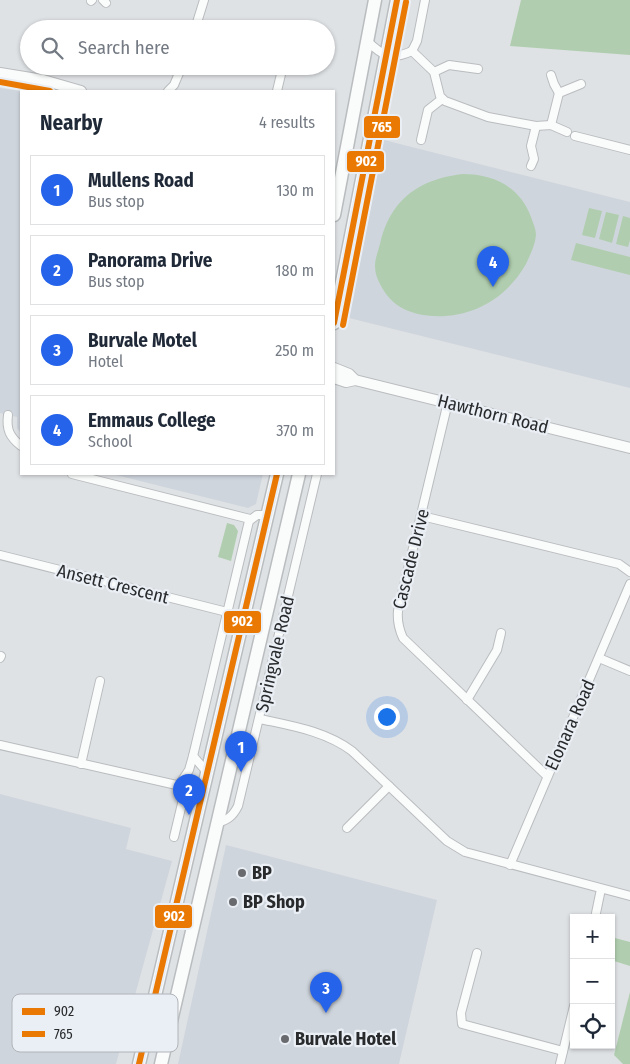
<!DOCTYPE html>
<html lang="en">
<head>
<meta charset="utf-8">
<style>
	body { margin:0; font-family:"Fira Sans Condensed",sans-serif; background:#f2f2f3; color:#1f2937 }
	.controls { position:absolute; right:15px; bottom:15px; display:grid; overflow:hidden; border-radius:0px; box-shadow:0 1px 4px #0004 }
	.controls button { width:45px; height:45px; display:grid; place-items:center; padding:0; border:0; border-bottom:1px solid #e0e1e3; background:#fff; color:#1f2937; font:25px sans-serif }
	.you { position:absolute; left:386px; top:716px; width:18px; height:18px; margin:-12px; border:4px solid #fff; border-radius:50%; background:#1a73e8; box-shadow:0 0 0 8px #1a73e833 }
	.badge { display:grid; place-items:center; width:32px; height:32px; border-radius:50%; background:#2563eb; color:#fff; font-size:16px; font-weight:700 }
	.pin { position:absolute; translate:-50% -41px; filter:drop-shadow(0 1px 2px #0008) }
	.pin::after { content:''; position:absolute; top:26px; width:18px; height:15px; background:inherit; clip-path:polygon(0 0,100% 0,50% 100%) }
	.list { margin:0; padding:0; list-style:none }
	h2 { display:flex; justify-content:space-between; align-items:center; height:65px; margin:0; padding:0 20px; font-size:21px }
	h2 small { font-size:16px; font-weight:400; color:#747a83 }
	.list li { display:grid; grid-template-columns:32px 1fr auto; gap:15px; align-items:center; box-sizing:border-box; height:70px; margin:0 10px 10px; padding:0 10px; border:1px solid #e0e1e3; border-radius:0px }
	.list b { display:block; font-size:19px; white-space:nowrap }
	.list p { margin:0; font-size:16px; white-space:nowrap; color:#747a83 }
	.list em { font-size:16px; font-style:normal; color:#747a83 }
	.icon { flex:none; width:28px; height:28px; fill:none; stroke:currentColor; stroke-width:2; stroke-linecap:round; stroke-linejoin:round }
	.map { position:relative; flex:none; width:630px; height:1064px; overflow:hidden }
	.search { position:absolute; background:#fff; box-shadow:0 1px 4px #0004; left:20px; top:20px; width:315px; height:55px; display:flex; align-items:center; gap:12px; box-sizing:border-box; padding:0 18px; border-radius:28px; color:#747a83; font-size:19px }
	.panel { position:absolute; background:#fff; box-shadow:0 1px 4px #0004; left:20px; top:90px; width:315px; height:385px; border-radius:0px }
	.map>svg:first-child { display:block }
	.built { fill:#cfd5dd }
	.green { fill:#b0ceaf }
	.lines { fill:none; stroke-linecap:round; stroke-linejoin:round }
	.minor-casing { stroke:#babdbf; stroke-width:10 }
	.major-casing { stroke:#babdbf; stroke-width:12 }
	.highway-casing { stroke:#babdbf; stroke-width:15 }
	.minor { stroke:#fafbfb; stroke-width:8 }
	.major { stroke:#fafbfb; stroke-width:10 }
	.highway { stroke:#fafbfb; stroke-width:12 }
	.bus-1-casing { stroke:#eaeff5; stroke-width:10 }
	.bus-2-casing { stroke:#eaeff5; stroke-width:10 }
	.bus-1 { stroke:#ea7904; stroke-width:6 }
	.bus-2 { stroke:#ea7904; stroke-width:6 }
	.poi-dot { fill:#686a6d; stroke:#eaeff5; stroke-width:2 }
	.labels { text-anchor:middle; stroke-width:4.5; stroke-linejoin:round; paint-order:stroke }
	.street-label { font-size:18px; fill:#282a2c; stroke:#eaeff5 }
	.poi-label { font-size:18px; font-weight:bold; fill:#282a2c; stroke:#eaeff5; text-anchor:start }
	.key { fill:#eaeff5; stroke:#b0b4b9; stroke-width:1 }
	.key-label { font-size:14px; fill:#282a2c }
	.line-badge { stroke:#eaeff5; stroke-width:2 }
	.badge-label { font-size:14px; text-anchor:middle; font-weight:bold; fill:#fff }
</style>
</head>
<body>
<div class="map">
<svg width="630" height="1064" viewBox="0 0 630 1064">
	<rect width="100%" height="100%" fill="#dfe2e5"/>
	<g class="built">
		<polygon points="0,88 21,91 21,433 17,428 17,417 0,413"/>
		<polygon points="384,140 630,202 630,388 349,318"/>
		<polygon points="112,474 263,474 256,504 248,508"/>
		<polygon points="0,794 131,828 126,849 172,861 116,1064 0,1064"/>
		<polygon points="226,845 437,900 399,1064 178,1064"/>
	</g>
	<g class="green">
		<polygon points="521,0 630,0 630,55 510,46"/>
		<path d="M463,174C494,174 520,187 531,217C533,223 536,229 536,235C535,246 530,255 526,264C506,299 472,318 432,316C408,314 391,306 380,284C377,278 375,273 375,266C375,259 378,251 380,244C383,230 388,218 397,206C414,185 437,177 463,174Z"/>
		<polygon points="589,208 602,211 595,238 582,235"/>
		<polygon points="606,212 619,215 612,243 599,239"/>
		<polygon points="623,216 630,218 630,240 628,247 616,244"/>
		<polygon points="576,243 630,257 630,275 571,260"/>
		<polygon points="227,523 234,525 238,531 231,561 218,557"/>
		<polygon points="611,937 630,942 630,966 611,960"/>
		<polygon points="630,992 630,1064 623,1064 614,1055"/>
	</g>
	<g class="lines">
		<defs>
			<g id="minor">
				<polyline points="103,0 106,3"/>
				<polyline points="91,1 92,0"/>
				<polyline points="195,29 204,0"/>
				<path d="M367,41C383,56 390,61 412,51"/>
				<polyline points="412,51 434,72 440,96 445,101 488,117 536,126 551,125 567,132"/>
				<polyline points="412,51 417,41 425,0"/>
				<polyline points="434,72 449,65 478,69"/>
				<polyline points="551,75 554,84 559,93"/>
				<polyline points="168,91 174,85 182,66"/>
				<polyline points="277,91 282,70"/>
				<polyline points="551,125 559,93 581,84"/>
				<polyline points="575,136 630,150"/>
				<polyline points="421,140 428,110 442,99"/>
				<polyline points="531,166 534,159 531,146 536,126"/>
				<path d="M448,402L398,611C397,621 399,629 403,638L547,776"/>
				<path d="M8,415C6,430 10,437 21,446"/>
				<polyline points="72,474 250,519"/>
				<polyline points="422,516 619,564 630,572"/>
				<polyline points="0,555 227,612"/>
				<polyline points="0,658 1,656"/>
				<polyline points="599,658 630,671"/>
				<polyline points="467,700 497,650 501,633"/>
				<path d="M260,719C292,726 325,731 352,751L447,841L465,852L630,896"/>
				<polyline points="0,745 203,791"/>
				<polyline points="193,756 207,772"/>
				<polyline points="81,764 100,681"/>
				<polyline points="179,785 189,770 193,756 249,521 257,515 267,515"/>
				<path d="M217,823C228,820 233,816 238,806L317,474"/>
				<polyline points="347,828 389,786"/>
				<polyline points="174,837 186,787"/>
				<polyline points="510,865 630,584"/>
				<polyline points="595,918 601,889"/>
				<polyline points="477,953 461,1013 462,1024 563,1051"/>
				<polyline points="560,1064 574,1006"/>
			</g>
			<g id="major">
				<polyline points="0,73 43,80 81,91"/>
				<polyline points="334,368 349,374 355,380"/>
				<polyline points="334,378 346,382 355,380 630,448"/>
			</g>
			<g id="highway">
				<polyline points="334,215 375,0"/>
				<polyline points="334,323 397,0"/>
				<polyline points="139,1064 277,474"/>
				<polyline points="161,1064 299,474"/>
			</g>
		</defs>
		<use href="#minor" class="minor-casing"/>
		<use href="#major" class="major-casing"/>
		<use href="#highway" class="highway-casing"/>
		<use href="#minor" class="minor"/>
		<use href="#major" class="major"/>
		<use href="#highway" class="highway"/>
		<defs>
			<g id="bus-1">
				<polyline points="334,323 397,0"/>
				<polyline points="139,1064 277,474"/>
			</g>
			<g id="bus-2">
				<polyline points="0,82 50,91"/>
				<polyline points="343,325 406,2"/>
			</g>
		</defs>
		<use href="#bus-1" class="bus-1-casing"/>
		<use href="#bus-2" class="bus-2-casing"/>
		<use href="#bus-1" class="bus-1"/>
		<use href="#bus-2" class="bus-2"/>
	</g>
	<g class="poi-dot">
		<circle cx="242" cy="873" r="5"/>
		<circle cx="233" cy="902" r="5"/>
		<circle cx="285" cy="1039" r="5"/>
	</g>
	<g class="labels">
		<g class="street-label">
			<text transform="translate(493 414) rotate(14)" y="6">Hawthorn Road</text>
			<text transform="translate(411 559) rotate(-76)" y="6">Cascade Drive</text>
			<text transform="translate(113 584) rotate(14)" y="6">Ansett Crescent</text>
			<text transform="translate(275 654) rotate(-77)" y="6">Springvale Road</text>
			<text transform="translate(570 725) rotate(-66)" y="6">Elonara Road</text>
		</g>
		<g class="poi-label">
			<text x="252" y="879">BP</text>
			<text x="243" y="908">BP Shop</text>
			<text x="295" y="1045">Burvale Hotel</text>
		</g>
	</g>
	<rect x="12" y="994" width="166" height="58" rx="8" class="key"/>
	<rect x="22" y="1008" width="23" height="7" fill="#ea7904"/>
	<rect x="22" y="1031" width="23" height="6" fill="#ea7904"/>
	<g class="key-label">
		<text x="54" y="1016">902</text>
		<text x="54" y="1039">765</text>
	</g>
	<g class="line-badge">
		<rect x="363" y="115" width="38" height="24" rx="5" fill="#ea7904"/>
		<rect x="346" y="150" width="39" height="23" rx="5" fill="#ea7904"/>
		<rect x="223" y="610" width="39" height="24" rx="5" fill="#ea7904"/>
		<rect x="154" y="904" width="39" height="25" rx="5" fill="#ea7904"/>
	</g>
	<g class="badge-label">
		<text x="382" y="132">765</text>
		<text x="366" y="166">902</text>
		<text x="242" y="626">902</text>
		<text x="174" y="921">902</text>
	</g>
</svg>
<div class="controls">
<button>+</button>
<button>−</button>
<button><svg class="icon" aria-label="locate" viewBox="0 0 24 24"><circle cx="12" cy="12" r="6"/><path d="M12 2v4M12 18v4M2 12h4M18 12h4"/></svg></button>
</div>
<div class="you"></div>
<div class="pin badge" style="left:241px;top:772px">1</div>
<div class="pin badge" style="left:189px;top:815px">2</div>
<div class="pin badge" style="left:326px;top:1013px">3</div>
<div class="pin badge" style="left:493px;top:287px">4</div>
<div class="search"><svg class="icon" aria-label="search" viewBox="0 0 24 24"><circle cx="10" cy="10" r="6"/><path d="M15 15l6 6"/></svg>Search here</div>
<section class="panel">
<h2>Nearby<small>4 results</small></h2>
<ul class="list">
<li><span class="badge">1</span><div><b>Mullens Road</b><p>Bus stop</p></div><em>130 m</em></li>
<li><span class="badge">2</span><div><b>Panorama Drive</b><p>Bus stop</p></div><em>180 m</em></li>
<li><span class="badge">3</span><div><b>Burvale Motel</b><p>Hotel</p></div><em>250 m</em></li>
<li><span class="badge">4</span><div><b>Emmaus College</b><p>School</p></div><em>370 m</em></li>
</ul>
</section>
</div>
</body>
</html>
